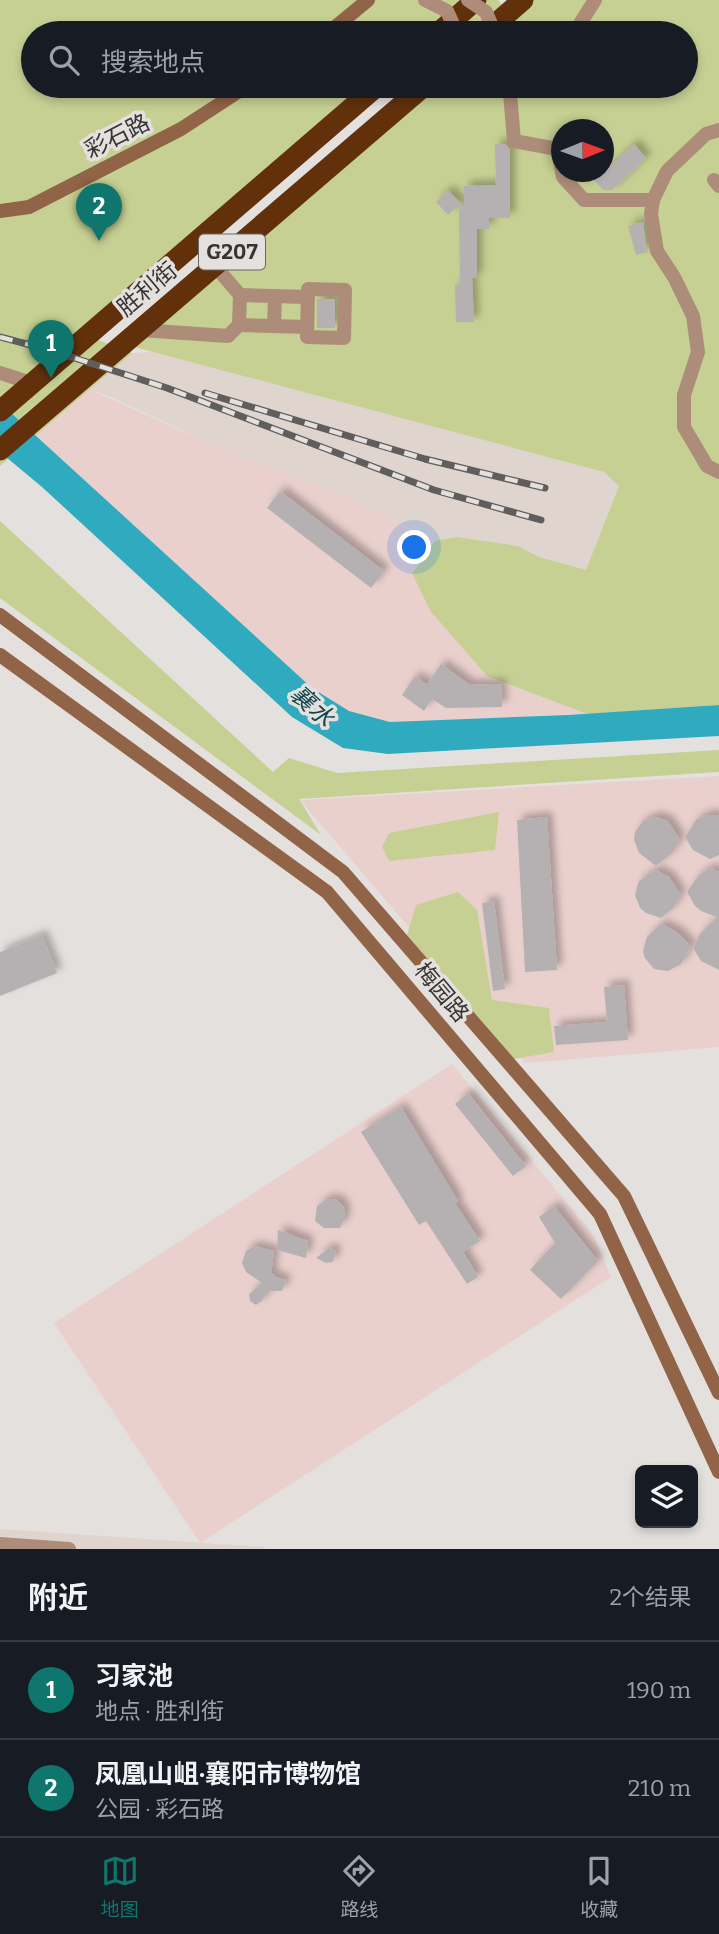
<!DOCTYPE html>
<html lang="zh">
<head>
<meta charset="utf-8">
<style>
	body { margin:0; font-family:Bitter,"Noto Sans SC",serif; background:#20242c; color:#f1f3f6 }
	.controls { position:absolute; right:21px; bottom:21px; display:grid; overflow:hidden; border-radius:10px; box-shadow:0 4px 10px #0003 }
	.controls button { width:63px; height:63px; display:grid; place-items:center; padding:0; border:0; border-bottom:2px solid #363941; background:#171b24; color:#f1f3f6; font:35px sans-serif }
	.compass { position:absolute; left:551px; top:119px; width:63px; height:63px; border-radius:50%; background:#171b24; box-shadow:0 4px 10px #0003; rotate:89deg }
	.you { position:absolute; left:415px; top:548px; width:24px; height:24px; margin:-18px; border:5px solid #fff; border-radius:50%; background:#1a73e8; box-shadow:0 0 0 10px #1a73e833 }
	.badge { display:grid; place-items:center; width:46px; height:46px; border-radius:50%; background:#0f766e; color:#fff; font-size:23px; font-weight:700 }
	.pin { position:absolute; translate:-50% -58px; filter:drop-shadow(0 2px 4px #0008) }
	.pin::after { content:''; position:absolute; top:37px; width:24px; height:21px; background:inherit; clip-path:polygon(0 0,100% 0,50% 100%) }
	.list { margin:0; padding:0; list-style:none }
	h2 { display:flex; justify-content:space-between; align-items:center; height:91px; margin:0; padding:0 28px; font-size:30px }
	h2 small { font-size:23px; font-weight:400; color:#9ea1a6 }
	.list li { display:grid; grid-template-columns:46px 1fr auto; gap:21px; align-items:center; box-sizing:border-box; height:98px; padding:0 28px; border-top:2px solid #363941 }
	.list b { display:block; font-size:26px; white-space:nowrap }
	.list p { margin:0; font-size:23px; white-space:nowrap; color:#9ea1a6 }
	.list em { font-size:23px; font-style:normal; color:#9ea1a6 }
	.icon { flex:none; width:38px; height:38px; fill:none; stroke:currentColor; stroke-width:2; stroke-linecap:round; stroke-linejoin:round }
	.map { position:relative; flex:none; width:719px; height:1549px; overflow:hidden }
	.search { position:absolute; background:#171b24; box-shadow:0 4px 10px #0003; left:21px; right:21px; top:21px; height:77px; display:flex; align-items:center; gap:18px; box-sizing:border-box; padding:0 24px; border-radius:38px; color:#9ea1a6; font-size:26px }
	.sheet { height:287px; background:#171b24 }
	nav { display:flex; justify-content:space-around; align-items:center; box-sizing:border-box; height:98px; border-top:2px solid #363941; background:#171b24; font-size:19px; color:#9ea1a6 }
	nav a { display:grid; justify-items:center; gap:4px }
	nav .on { color:#0f766e }
	.map>svg:first-child { display:block }
	.built { fill:#e0d4ce }
	.industrial { fill:#ead0cd }
	.green { fill:#c6d093; fill-rule:evenodd }
	.water { fill:#30aabe }
	.building { fill:#b5b0b2; filter:url(#shadow) }
	.lines { fill:none; stroke-linecap:round; stroke-linejoin:round }
	.street { stroke:#ad8d79; stroke-width:14 }
	.secondary { stroke:#916347; stroke-width:14 }
	.highway { stroke:#62310c; stroke-width:21 }
	.rail-casing { stroke:#605e5c; stroke-width:7 }
	.rail { stroke:#e4e0de; stroke-width:4.5; stroke-dasharray:13; stroke-linecap:butt }
	.street-bridge { stroke:#ad8d79; stroke-width:14 }
	.labels { text-anchor:middle; stroke-width:7; stroke-linejoin:round; paint-order:stroke }
	.shield { fill:#e4e0de; stroke:#6b6867; stroke-width:2 }
	.shield-label { font-size:21px; font-weight:bold; fill:#373534 }
	.street-label { font-size:23px; fill:#373534; stroke:#e4e0de }
	.water-label { font-size:24px; font-style:italic; fill:#11454d; stroke:#e4e0de }
</style>
</head>
<body>
<div class="map">
<svg width="719" height="1549" viewBox="0 0 719 1549">
	<defs>
		<filter id="shadow"><feDropShadow dx="5.5" dy="-5.5" stdDeviation="3.5" flood-color="#0004"/></filter>
	</defs>
	<rect width="100%" height="100%" fill="#e4e0de"/>
	<g class="built">
		<polygon points="0,303 132,353 153,352 604,472 619,486 586,571 539,557 518,546 457,537 435,541 340,494 222,449 111,397 0,356"/>
		<polygon points="0,1529 264,1547 265,1549 0,1549"/>
	</g>
	<g class="industrial">
		<polygon points="89,389 222,449 340,494 435,541 412,575 431,612 487,676 587,714 390,722 349,711 312,688 35,435"/>
		<polygon points="719,776 719,1047 525,1063 300,800"/>
		<polygon points="452,1064 594,1236 611,1277 200,1543 54,1323"/>
	</g>
	<g class="green">
		<path d="M0,0H498L508,12L523,0H719V705L587,714L487,676L431,612L412,574L435,541L457,537L518,546L539,557L586,570L619,486L604,472L123,344L424,86H686V33H33V86H377L95,330L75,331L132,353L0,466ZM562,130H604V172H562Z"/>
		<polygon points="0,521 273,772 289,758 337,773 719,750 719,772 299,799 321,835 0,598"/>
		<polygon points="499,812 495,850 389,861 382,847 389,833"/>
		<polygon points="458,892 477,910 492,1000 549,1008 554,1052 514,1059 407,935 416,905"/>
	</g>
	<polygon class="water" points="0,403 312,688 349,711 390,722 568,715 719,705 719,736 388,754 343,748 292,717 42,487 0,452"/>
	<g class="building">
		<polygon points="495,144 505,144 510,149 510,218 489,218 489,229 477,229 477,278 472,278 474,322 456,322 455,285 460,285 459,205 448,215 436,202 448,190 464,207 464,186 496,185"/>
		<polygon points="634,144 646,158 612,190 603,190 586,172 604,172"/>
		<polygon points="643,222 647,252 636,255 628,226"/>
		<rect x="317" y="299" width="18" height="29"/>
		<polygon points="280,491 384,571 371,588 267,508"/>
		<polygon points="441,664 470,685 501,684 502,707 446,708 432,699 424,711 402,695 415,676 427,685"/>
		<polygon points="709,815 719,816 719,855 710,859 693,850 685,837 697,819"/>
		<polygon points="547,817 557,970 525,972 517,820"/>
		<polygon points="656,817 668,821 680,840 672,853 656,866 639,853 634,840 635,832 643,821"/>
		<polygon points="711,868 719,872 719,970 701,961 693,948 700,934 717,917 701,911 695,906 687,892 699,875"/>
		<polygon points="656,870 669,877 681,895 673,908 661,918 646,913 640,908 635,895 639,881"/>
		<polygon points="494,901 505,989 493,991 482,903"/>
		<polygon points="661,924 677,932 691,946 681,964 668,971 654,969 645,958 643,951 647,937"/>
		<polygon points="42,935 57,973 0,996 0,952"/>
		<polygon points="624,985 628,1040 556,1045 554,1026 607,1022 604,987"/>
		<polygon points="468,1093 526,1166 513,1176 455,1104"/>
		<polygon points="401,1107 458,1201 455,1203 480,1241 463,1252 478,1277 467,1284 426,1221 419,1225 361,1132"/>
		<polygon points="327,1199 337,1200 344,1207 345,1218 340,1228 324,1228 315,1221 317,1206"/>
		<polygon points="554,1206 598,1261 561,1299 530,1270 555,1243 539,1217"/>
		<polygon points="278,1230 308,1241 306,1258 277,1250"/>
		<polygon points="254,1246 274,1251 271,1275 275,1274 273,1276 286,1280 282,1291 267,1291 262,1301 256,1305 250,1301 249,1294 262,1283 246,1272 242,1263 246,1251"/>
		<polygon points="329,1248 336,1251 333,1262 326,1263 316,1258"/>
	</g>
	<g class="lines">
		<g class="street">
			<polyline points="574,33 595,0"/>
			<polyline points="510,93 514,141 557,149 562,171"/>
			<polyline points="719,130 706,134 667,171 653,200 651,214 657,251 674,277 693,316 698,352 684,395 684,427 707,466 719,472"/>
			<polyline points="562,172 563,177 584,200 653,200"/>
			<polyline points="714,180 719,186"/>
			<polygon points="308,289 345,290 344,338 307,337"/>
			<polyline points="240,295 307,297"/>
			<polyline points="239,325 307,327"/>
			<polyline points="274,326 275,296"/>
			<polyline points="140,330 228,336 239,325 240,295 215,266"/>
			<polyline points="0,373 34,384"/>
			<polyline points="0,1544 69,1549"/>
		</g>
		<g class="secondary">
			<polyline points="328,33 368,0"/>
			<polyline points="0,211 29,207 181,129 247,86"/>
			<polyline points="0,615 343,872 624,1196 719,1393"/>
			<polyline points="0,655 327,892 600,1214 719,1472"/>
		</g>
		<g class="highway">
			<polyline points="438,33 476,0"/>
			<polyline points="485,33 523,0"/>
			<polyline points="0,411 377,86"/>
			<polyline points="0,450 424,86"/>
		</g>
		<defs>
			<g id="rail">
				<polyline points="0,337 53,351 167,388 434,490 541,520"/>
				<polyline points="205,393 425,459 545,488"/>
			</g>
		</defs>
		<use href="#rail" class="rail-casing"/>
		<use href="#rail" class="rail"/>
		<g class="street-bridge">
			<polyline points="425,0 447,11 457,33"/>
			<polyline points="468,0 486,12 493,29 499,33"/>
		</g>
	</g>
	<g class="labels">
		<rect class="shield" x="199" y="234.5" width="66" height="35" rx="5"/>
		<g class="shield-label">
			<text x="232" y="259">G207</text>
		</g>
		<g class="street-label">
			<text transform="translate(117 136) rotate(-27)" y="8">彩石路</text>
			<text transform="translate(147 289) rotate(-40)" y="8">胜利街</text>
			<text transform="translate(442 992) rotate(50)" y="8">梅园路</text>
		</g>
		<g class="water-label">
			<text transform="translate(312 706) rotate(42)" y="8">襄水</text>
		</g>
	</g>
</svg>
<div class="controls">
<button><svg class="icon" aria-label="layers" viewBox="0 0 24 24"><path d="M12 4l9 5-9 5-9-5zM3 14l9 5 9-5"/></svg></button>
</div>
<svg class="compass" viewBox="-18 -18 36 36"><path d="M0-13l5 13h-10z" fill="#e53935"/><path d="M0 13l5-13h-10z" fill="#9ea1a6"/></svg>
<div class="you"></div>
<div class="pin badge" style="left:51px;top:378px">1</div>
<div class="pin badge" style="left:99px;top:241px">2</div>
<div class="search"><svg class="icon" aria-label="search" viewBox="0 0 24 24"><circle cx="10" cy="10" r="6"/><path d="M15 15l6 6"/></svg>搜索地点</div>
</div>
<section class="sheet">
<h2>附近<small>2个结果</small></h2>
<ul class="list">
<li><span class="badge">1</span><div><b>习家池</b><p>地点 · 胜利街</p></div><em>190 m</em></li>
<li><span class="badge">2</span><div><b>凤凰山岨·襄阳市博物馆</b><p>公园 · 彩石路</p></div><em>210 m</em></li>
</ul>
</section>
<nav>
<a class="on"><svg class="icon" aria-label="map" viewBox="0 0 24 24"><path d="M3 6l6-2 6 2 6-2v14l-6 2-6-2-6 2zM9 4v14M15 6v14"/></svg>地图</a>
<a><svg class="icon" aria-label="directions" viewBox="0 0 24 24"><path d="M12 3l9 9-9 9-9-9zM9 14v-3h6M13 9l2 2-2 2"/></svg>路线</a>
<a><svg class="icon" aria-label="saved" viewBox="0 0 24 24"><path d="M7 4h10v16l-5-4-5 4z"/></svg>收藏</a>
</nav>
</body>
</html>
